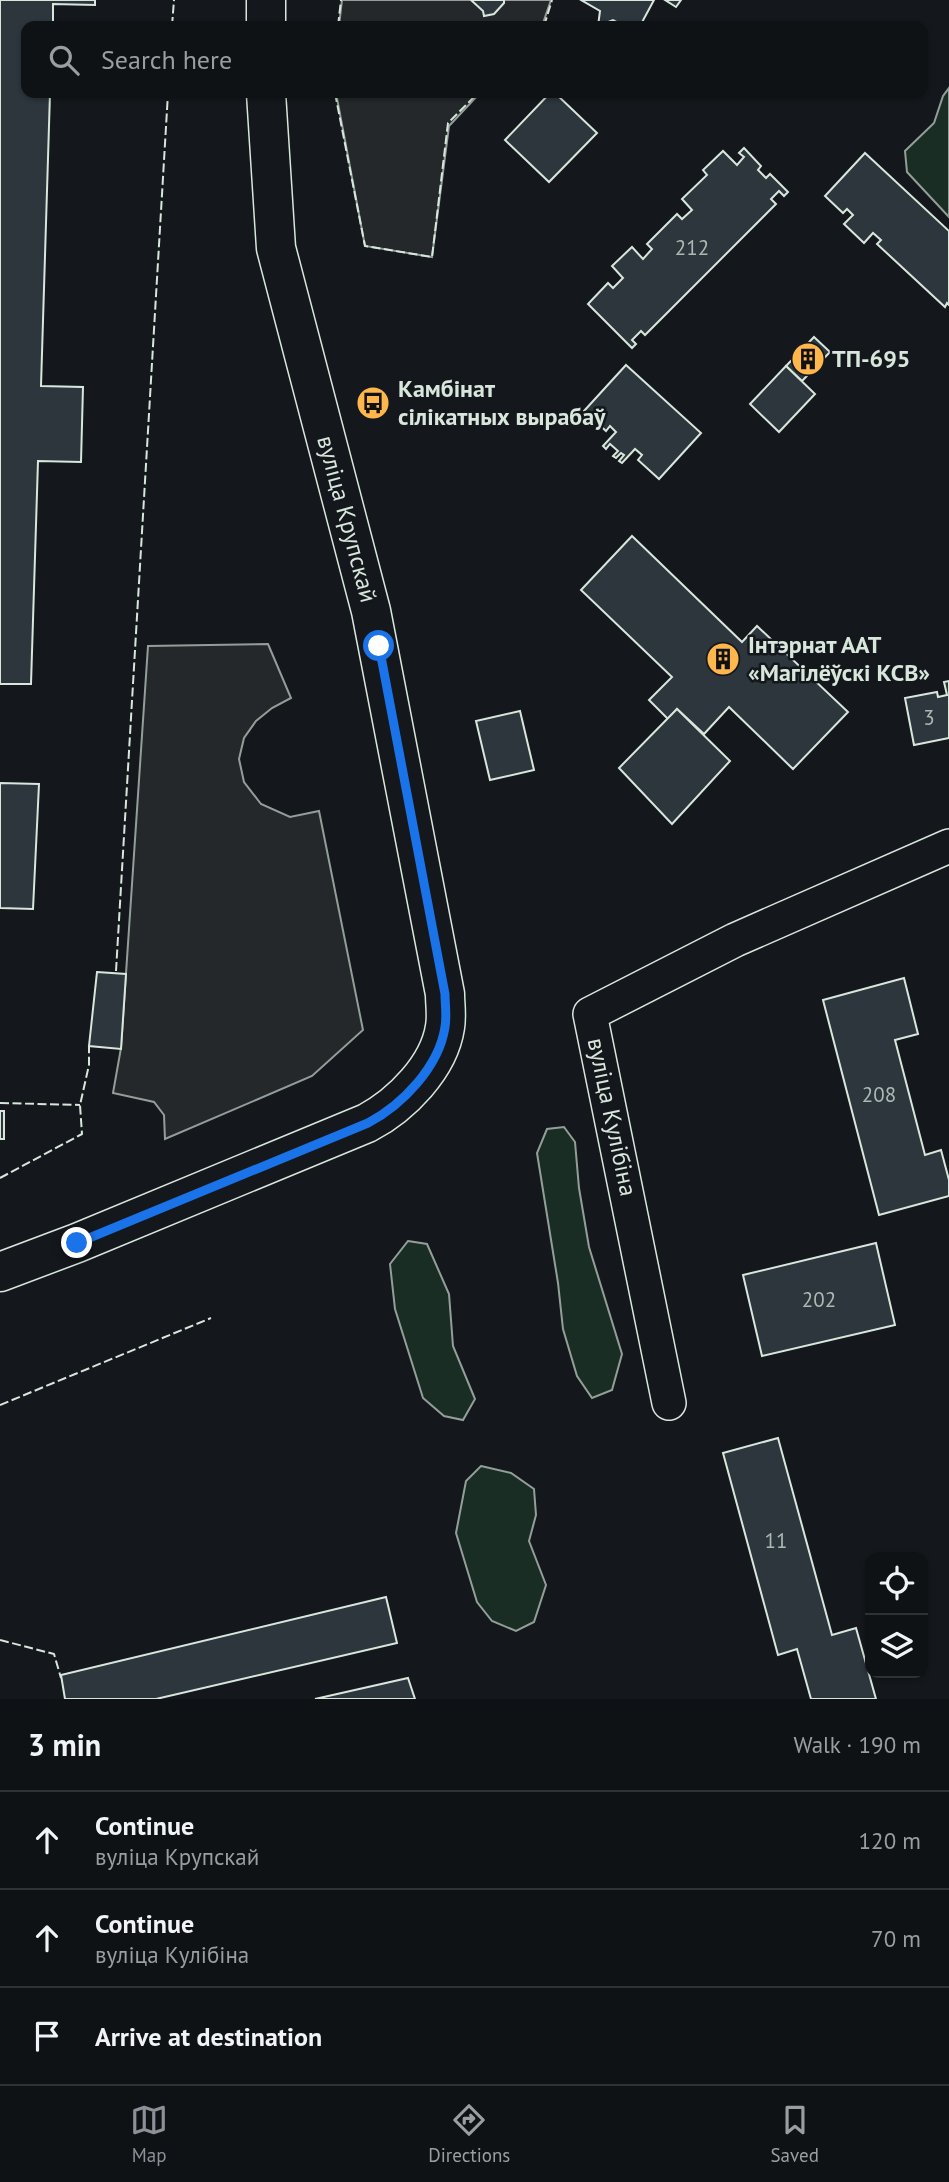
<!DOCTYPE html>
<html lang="en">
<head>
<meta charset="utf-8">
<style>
	body { margin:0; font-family:"PT Sans",sans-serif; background:#181b1e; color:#f1f3f6 }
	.controls { position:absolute; right:21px; bottom:21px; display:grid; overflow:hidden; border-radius:14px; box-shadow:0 2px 5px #0004 }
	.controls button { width:63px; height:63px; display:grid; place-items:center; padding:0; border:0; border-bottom:2px solid #2f3234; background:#0f1215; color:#f1f3f6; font:35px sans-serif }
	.stop { position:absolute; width:21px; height:21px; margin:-16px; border:5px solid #1a73e8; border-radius:50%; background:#fff }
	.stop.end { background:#1a73e8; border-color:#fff; box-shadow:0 2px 7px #0008 }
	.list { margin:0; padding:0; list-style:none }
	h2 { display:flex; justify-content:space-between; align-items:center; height:91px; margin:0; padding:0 28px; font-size:30px }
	h2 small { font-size:23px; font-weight:400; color:#9b9ea0 }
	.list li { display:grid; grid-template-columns:46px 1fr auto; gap:21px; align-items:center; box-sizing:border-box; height:98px; padding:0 28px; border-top:2px solid #2f3234 }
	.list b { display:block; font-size:26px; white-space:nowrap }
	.list p { margin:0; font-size:23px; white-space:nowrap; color:#9b9ea0 }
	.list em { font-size:23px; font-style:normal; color:#9b9ea0 }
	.icon { flex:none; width:38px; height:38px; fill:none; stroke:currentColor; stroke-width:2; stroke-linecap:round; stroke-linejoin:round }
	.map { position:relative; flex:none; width:949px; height:1699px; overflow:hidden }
	.search { position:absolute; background:#0f1215; box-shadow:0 2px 5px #0004; left:21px; right:21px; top:21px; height:77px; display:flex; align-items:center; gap:18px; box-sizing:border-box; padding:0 24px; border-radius:14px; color:#9b9ea0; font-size:26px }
	.sheet { height:385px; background:#0f1215 }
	nav { display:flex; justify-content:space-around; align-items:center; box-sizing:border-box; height:98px; border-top:2px solid #2f3234; background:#0f1215; font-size:19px; color:#9b9ea0 }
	nav a { display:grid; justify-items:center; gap:4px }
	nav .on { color:#8c9099 }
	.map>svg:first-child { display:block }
	.green { fill:#1a2d24; stroke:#939e99; stroke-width:2 }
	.parking { fill:#24282b; stroke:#939e99; stroke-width:2 }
	.building { fill:#2c363c; stroke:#d8e6dc; stroke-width:2 }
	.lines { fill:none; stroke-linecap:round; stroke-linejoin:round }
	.minor-casing { stroke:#d8e6dc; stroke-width:36 }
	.major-casing { stroke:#d8e6dc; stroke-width:41 }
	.minor { stroke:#14181c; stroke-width:33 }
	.major { stroke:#14181c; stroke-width:38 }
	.fence { stroke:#d8e6dc; stroke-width:2; stroke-dasharray:9 3.5; stroke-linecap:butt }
	.route { stroke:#1a73e8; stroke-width:9 }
	.labels { text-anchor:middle; stroke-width:5; stroke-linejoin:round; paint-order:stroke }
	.number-label { font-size:21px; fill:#adbab4 }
	.poi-label { font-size:24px; font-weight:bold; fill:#d8e6dc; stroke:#14181c; text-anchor:start }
	.street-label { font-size:24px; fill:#d8e6dc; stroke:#14181c }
</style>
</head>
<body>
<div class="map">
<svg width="949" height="1699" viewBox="0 0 949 1699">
	<rect width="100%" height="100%" fill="#14181c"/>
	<g class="green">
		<polygon points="949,88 949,217 907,172 905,151 934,123 943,96"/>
		<polygon points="564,1127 575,1142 579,1188 589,1247 622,1354 612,1390 592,1398 577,1376 563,1329 558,1283 537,1153 547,1129"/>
		<polygon points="408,1241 427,1244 449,1294 453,1346 475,1399 463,1420 444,1416 423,1398 395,1309 390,1264"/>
		<polygon points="481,1466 511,1473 534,1489 536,1515 529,1541 546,1585 534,1622 516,1631 492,1621 477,1602 456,1533 466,1481"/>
	</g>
	<g class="parking">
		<polygon points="342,0 551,0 542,26 339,26"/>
		<polygon points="336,93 480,93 449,126 432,257 365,246"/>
		<polygon points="268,644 291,698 272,708 256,721 244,738 239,759 244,782 261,804 290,817 319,811 363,1030 312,1076 165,1139 164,1115 154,1102 113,1093 121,1048 148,646"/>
	</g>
	<g class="building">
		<polygon points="0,0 95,0 95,5 53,4 53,26 26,26 26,93 50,93 41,386 83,387 81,462 38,461 31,684 0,684"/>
		<polygon points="471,0 504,0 504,3 494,14 484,16 483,11"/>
		<polygon points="581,0 654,0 640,26 624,26 613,20 598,26 600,11"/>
		<polygon points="665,0 681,0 676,7"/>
		<polygon points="550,93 555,93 597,133 549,182 505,140"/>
		<polygon points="744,148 761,166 758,170 766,178 770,174 788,192 784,196 779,191 771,199 776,204 645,335 641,331 632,340 636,344 632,348 588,304 608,283 613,288 623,278 612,266 632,247 643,259 652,249 647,244 677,214 682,219 692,210 682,199 707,175 703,170 723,151 737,165 744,157 739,153"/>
		<polygon points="865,153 949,231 949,305 947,303 945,307 877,244 881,240 873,233 864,243 844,224 853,215 847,209 843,213 825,196"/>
		<polygon points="814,337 830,352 802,381 786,366"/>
		<polygon points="626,365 701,433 659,479 638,460 642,455 635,449 622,463 619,461 624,455 621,453 616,458 613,456 618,451 610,444 606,449 603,446 616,432 610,426 606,431 584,411"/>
		<polygon points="786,366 815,394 779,432 750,404"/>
		<polygon points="632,536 742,642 757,626 848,712 793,769 729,707 704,734 677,709 668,719 649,700 672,677 581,590"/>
		<polygon points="949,681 949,738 914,745 905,698 937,692 938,697 947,695 944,682"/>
		<polygon points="677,709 730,761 672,824 619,768"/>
		<polygon points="520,711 534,770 490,780 476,721"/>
		<polygon points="0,783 39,784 33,909 0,908"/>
		<polygon points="97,972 126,974 121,1049 89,1046"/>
		<polygon points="904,978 918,1034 895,1040 925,1155 941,1150 949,1180 949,1196 879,1215 823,1000"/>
		<rect x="0" y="1111" width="4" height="28"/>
		<polygon points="876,1243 895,1325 762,1356 743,1275"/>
		<polygon points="778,1438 832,1635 856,1628 876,1699 811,1699 797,1649 778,1655 723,1453"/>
		<polygon points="386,1597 397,1643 156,1699 65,1699 61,1675"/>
		<polygon points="408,1678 415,1699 315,1699"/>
	</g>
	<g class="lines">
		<defs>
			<polyline id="minor" points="669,1403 590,1014 735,940 949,846"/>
			<g id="major">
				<polyline points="266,26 266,0"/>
				<path d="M0,1272L77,1243L367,1123C401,1105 439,1067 445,1027C447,1016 445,1004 445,994L371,611L276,248L266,93"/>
			</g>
		</defs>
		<use href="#minor" class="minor-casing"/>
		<use href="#major" class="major-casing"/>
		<use href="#minor" class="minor"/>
		<use href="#major" class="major"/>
		<g class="fence">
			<polyline points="172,26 174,0"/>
			<polyline points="338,26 341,0"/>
			<polyline points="544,26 552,0"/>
			<polyline points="335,93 365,246 432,257 448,123 478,93"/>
			<polyline points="116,971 168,93"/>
			<polyline points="0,1103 80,1105"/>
			<polyline points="0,1178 82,1134 80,1105 89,1065 89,1046"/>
			<polyline points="0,1405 211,1318"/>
			<polyline points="0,1640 54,1654 61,1678"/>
		</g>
	</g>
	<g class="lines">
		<path class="route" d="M77,1243L368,1123C402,1105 439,1067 445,1027C447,1016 445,1004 445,994L379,646"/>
	</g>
	<defs>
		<symbol id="building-disc" viewBox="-11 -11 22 22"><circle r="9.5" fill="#ffb74d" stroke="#14181c"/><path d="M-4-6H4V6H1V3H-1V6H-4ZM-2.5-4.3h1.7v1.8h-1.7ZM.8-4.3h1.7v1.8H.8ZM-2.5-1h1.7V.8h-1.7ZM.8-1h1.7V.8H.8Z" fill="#111"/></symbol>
		<symbol id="bus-disc" viewBox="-11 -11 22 22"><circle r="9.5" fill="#ffb74d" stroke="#14181c"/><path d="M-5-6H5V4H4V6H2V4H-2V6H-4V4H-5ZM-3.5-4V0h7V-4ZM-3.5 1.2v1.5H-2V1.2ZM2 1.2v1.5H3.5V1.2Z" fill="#111"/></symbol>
	</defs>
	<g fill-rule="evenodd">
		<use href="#building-disc" x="789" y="340" width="38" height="38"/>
		<use href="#bus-disc" x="354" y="384" width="38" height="38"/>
		<use href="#building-disc" x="704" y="640" width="38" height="38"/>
	</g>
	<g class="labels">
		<g class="number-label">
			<text x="692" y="255">212</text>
			<text x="929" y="725">3</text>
			<text x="879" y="1102">208</text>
			<text x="819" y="1307">202</text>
			<text x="776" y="1548">11</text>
		</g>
		<g class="poi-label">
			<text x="832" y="367">ТП-695</text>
			<text x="398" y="397">Камбінат<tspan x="398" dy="28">сілікатных вырабаў</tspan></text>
			<text x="748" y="653">Інтэрнат ААТ<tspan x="748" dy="28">«Магілёўскі КСВ»</tspan></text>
		</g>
		<g class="street-label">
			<text transform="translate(347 519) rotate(75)" y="8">вуліца Крупскай</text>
			<text transform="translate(612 1117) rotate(78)" y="8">вуліца Кулібіна</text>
		</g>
	</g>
</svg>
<div class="controls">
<button><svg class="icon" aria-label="locate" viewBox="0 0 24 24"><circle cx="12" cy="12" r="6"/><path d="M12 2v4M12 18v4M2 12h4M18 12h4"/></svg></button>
<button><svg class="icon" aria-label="layers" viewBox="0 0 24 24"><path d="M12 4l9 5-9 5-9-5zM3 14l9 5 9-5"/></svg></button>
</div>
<div class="stop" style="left:379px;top:646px"></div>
<div class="stop end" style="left:77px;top:1243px"></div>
<div class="search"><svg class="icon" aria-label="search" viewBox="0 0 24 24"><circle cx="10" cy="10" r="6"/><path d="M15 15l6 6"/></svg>Search here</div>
</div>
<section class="sheet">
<h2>3 min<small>Walk · 190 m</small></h2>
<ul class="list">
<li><svg class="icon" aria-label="ahead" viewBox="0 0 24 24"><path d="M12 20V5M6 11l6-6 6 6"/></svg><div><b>Continue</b><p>вуліца Крупскай</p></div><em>120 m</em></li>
<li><svg class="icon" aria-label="ahead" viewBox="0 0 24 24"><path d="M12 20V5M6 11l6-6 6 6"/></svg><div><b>Continue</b><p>вуліца Кулібіна</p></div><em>70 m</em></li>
<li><svg class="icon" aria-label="arrive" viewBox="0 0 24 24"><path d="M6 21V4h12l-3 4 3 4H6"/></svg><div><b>Arrive at destination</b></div></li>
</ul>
</section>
<nav>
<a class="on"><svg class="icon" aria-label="map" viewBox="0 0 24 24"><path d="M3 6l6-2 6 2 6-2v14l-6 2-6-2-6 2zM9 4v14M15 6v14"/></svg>Map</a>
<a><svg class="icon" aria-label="directions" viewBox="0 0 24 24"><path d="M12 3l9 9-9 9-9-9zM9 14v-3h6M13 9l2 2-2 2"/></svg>Directions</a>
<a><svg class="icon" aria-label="saved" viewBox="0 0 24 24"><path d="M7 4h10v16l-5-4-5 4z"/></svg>Saved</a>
</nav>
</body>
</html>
